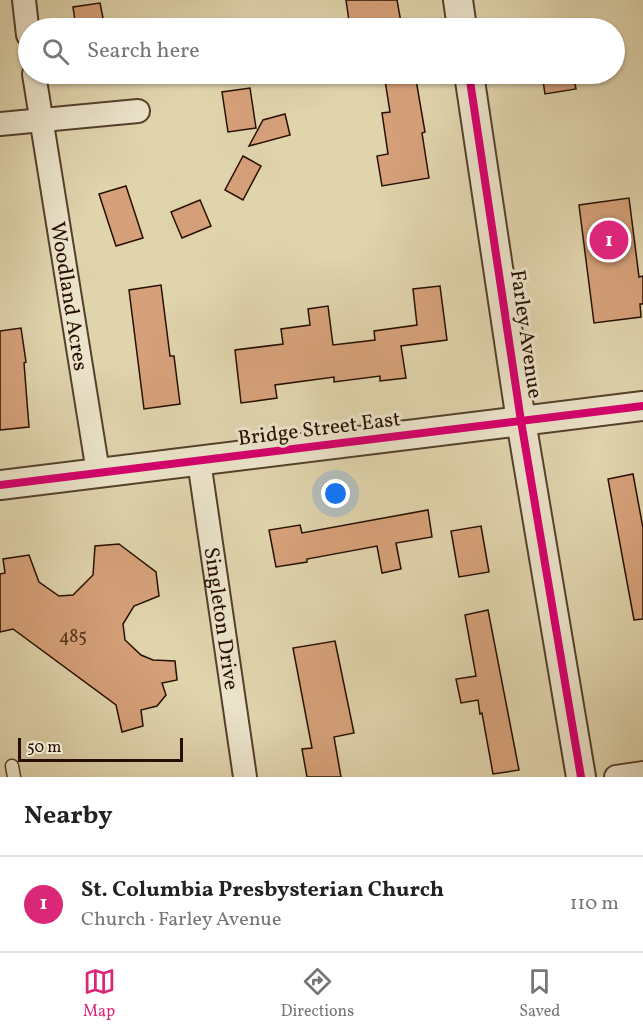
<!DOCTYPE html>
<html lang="en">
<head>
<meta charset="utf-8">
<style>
	body { margin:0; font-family:Vollkorn,serif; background:#f6f6f6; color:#222 }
	.scale { position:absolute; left:18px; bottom:15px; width:165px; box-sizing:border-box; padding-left:6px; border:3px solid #270f00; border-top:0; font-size:16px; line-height:21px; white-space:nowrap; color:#270f00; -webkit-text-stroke:4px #ebe3ca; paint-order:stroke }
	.you { position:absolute; left:336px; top:494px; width:21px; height:21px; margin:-15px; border:4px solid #fff; border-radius:50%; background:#1a73e8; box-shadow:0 0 0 9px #1a73e833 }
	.badge { display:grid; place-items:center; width:39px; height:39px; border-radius:50%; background:#db2777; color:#fff; font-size:20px; font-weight:700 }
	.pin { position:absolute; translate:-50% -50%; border:3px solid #fff; box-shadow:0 2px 6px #0006 }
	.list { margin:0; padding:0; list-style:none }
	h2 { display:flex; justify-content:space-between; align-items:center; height:78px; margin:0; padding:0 24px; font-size:26px }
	h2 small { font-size:20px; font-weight:400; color:#767676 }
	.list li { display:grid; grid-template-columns:39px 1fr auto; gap:18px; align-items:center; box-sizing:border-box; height:96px; padding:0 24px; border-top:2px solid #e0e0e0 }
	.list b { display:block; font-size:22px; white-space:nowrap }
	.list p { margin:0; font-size:20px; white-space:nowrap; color:#767676 }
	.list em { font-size:20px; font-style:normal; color:#767676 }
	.icon { flex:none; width:33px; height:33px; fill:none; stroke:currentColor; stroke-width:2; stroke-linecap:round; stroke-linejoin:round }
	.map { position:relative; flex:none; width:643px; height:777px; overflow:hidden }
	.search { position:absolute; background:#fff; box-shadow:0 2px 4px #0004; left:18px; right:18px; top:18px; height:66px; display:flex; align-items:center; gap:15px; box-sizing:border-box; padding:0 21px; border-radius:33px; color:#767676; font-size:22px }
	.sheet { height:174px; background:#fff }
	nav { display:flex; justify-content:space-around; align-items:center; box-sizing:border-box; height:84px; border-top:2px solid #e0e0e0; background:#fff; font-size:16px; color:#767676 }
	nav a { display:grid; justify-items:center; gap:3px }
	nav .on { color:#db2777 }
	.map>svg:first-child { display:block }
	.building { fill:#d6a17a; stroke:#270f00; stroke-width:1.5 }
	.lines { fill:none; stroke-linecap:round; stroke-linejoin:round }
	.service-casing { stroke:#55402b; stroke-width:15 }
	.minor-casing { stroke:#55402b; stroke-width:26 }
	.tertiary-casing { stroke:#55402b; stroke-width:32 }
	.service { stroke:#ebe3ca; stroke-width:12 }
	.minor { stroke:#ebe3ca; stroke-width:22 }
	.tertiary { stroke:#ebe3ca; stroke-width:28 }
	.cycleway-casing { stroke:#ebe3ca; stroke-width:11 }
	.cycleway { stroke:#d6006c; stroke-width:8 }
	.labels { text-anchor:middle; stroke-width:6; stroke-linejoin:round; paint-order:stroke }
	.number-label { font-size:18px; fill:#53341e }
	.street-label { font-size:21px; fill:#270f00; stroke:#ebe3ca }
</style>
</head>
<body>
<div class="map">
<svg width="643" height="777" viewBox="0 0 643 777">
	<rect width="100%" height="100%" fill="#e0d4ad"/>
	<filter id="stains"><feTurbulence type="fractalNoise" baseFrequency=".00333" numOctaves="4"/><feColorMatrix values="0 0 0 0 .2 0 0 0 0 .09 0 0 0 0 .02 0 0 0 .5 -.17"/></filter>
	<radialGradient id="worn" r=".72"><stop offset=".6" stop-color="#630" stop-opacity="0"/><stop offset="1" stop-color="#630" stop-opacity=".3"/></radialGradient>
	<g class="building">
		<polygon points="346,0 397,0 402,28 350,28"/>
		<polygon points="100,3 105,28 76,28 73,7"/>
		<polygon points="384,74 415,74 425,132 422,133 429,178 382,186 377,156 388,154 382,113 390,112"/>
		<polygon points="542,74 573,74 576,89 545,94"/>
		<polygon points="250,88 256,128 228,132 222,92"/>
		<polygon points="285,114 290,135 249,146 263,120"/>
		<polygon points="243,156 261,166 243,200 225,190"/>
		<polygon points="126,186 143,238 116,246 99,194"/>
		<polygon points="629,198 639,277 643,276 643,304 640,304 641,317 594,323 579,205"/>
		<polygon points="200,200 211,226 182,238 171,212"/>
		<polygon points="161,285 170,356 174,356 180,404 144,409 129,290"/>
		<polygon points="440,286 447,340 401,346 406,378 380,381 380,376 334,382 334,377 275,385 277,398 241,403 235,350 283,344 281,329 310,325 308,309 328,306 333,345 375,340 374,331 417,325 413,289"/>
		<polygon points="21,328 26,362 24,363 29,427 0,430 0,331"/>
		<polygon points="633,474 643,528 643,619 634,620 608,479"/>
		<polygon points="428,510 432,537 396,543 401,569 382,573 377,546 307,559 307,562 276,567 269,530 300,525 302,533"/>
		<polygon points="481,526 489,572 459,577 451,531"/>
		<polygon points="119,544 156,572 159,596 134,606 123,624 125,640 141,655 153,660 175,661 177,680 162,683 166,695 157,706 141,710 143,726 122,732 116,705 13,629 0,632 0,574 5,573 3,559 29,555 39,582 59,596 73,595 93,575 95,546"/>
		<polygon points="488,610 519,770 493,774 482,713 480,714 478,700 461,703 456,679 476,676 465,615"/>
		<polygon points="335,641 354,733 334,737 341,777 307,777 302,749 312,748 293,648"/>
	</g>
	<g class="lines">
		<defs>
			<polyline id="service" points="12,766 14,777"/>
			<g id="minor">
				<polyline points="24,0 28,35"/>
				<path id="s1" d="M34,74L98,472"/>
				<polyline points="0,124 138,111"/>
				<path id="s2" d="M199,461L245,777"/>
				<polyline points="616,777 643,773"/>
			</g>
			<g id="tertiary">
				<polyline points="458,0 462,28"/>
				<polyline points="469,74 521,421 581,777"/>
				<polyline points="0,485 643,406"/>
			</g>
		</defs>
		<use href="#service" class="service-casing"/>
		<use href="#minor" class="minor-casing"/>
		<use href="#tertiary" class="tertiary-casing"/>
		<use href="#service" class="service"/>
		<use href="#minor" class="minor"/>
		<use href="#tertiary" class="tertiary"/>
		<defs>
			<g id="cycleway">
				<polyline points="469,74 521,421 581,777"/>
				<polyline points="0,485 643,406"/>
			</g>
		</defs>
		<use href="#cycleway" class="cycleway-casing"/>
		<use href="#cycleway" class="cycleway"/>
	</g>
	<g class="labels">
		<g class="number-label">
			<text x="73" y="642">485</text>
		</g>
		<g class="street-label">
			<text dy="7" stroke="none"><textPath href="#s1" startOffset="225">Woodland Acres</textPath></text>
			<text transform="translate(527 334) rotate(82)" y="7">Farley Avenue</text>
			<text transform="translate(319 428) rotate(-7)" y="7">Bridge Street East</text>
			<text dy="7" stroke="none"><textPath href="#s2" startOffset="159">Singleton Drive</textPath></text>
		</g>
	</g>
	<rect width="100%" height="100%" filter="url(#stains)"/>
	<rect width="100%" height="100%" fill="url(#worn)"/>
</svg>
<div class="scale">50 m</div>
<div class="you"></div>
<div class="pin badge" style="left:609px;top:240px">1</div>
<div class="search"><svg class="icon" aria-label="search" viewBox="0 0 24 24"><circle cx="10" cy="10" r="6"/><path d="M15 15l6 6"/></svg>Search here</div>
</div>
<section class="sheet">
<h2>Nearby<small></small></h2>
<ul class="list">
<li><span class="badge">1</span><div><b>St. Columbia Presbysterian Church</b><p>Church · Farley Avenue</p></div><em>110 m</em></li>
</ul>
</section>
<nav>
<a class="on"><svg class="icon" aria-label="map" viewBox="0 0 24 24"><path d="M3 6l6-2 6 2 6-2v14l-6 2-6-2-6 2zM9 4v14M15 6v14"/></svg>Map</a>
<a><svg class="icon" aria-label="directions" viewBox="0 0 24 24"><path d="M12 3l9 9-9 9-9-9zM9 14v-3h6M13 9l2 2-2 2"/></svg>Directions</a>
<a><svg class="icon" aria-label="saved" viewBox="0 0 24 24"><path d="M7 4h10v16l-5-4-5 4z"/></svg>Saved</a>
</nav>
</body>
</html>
